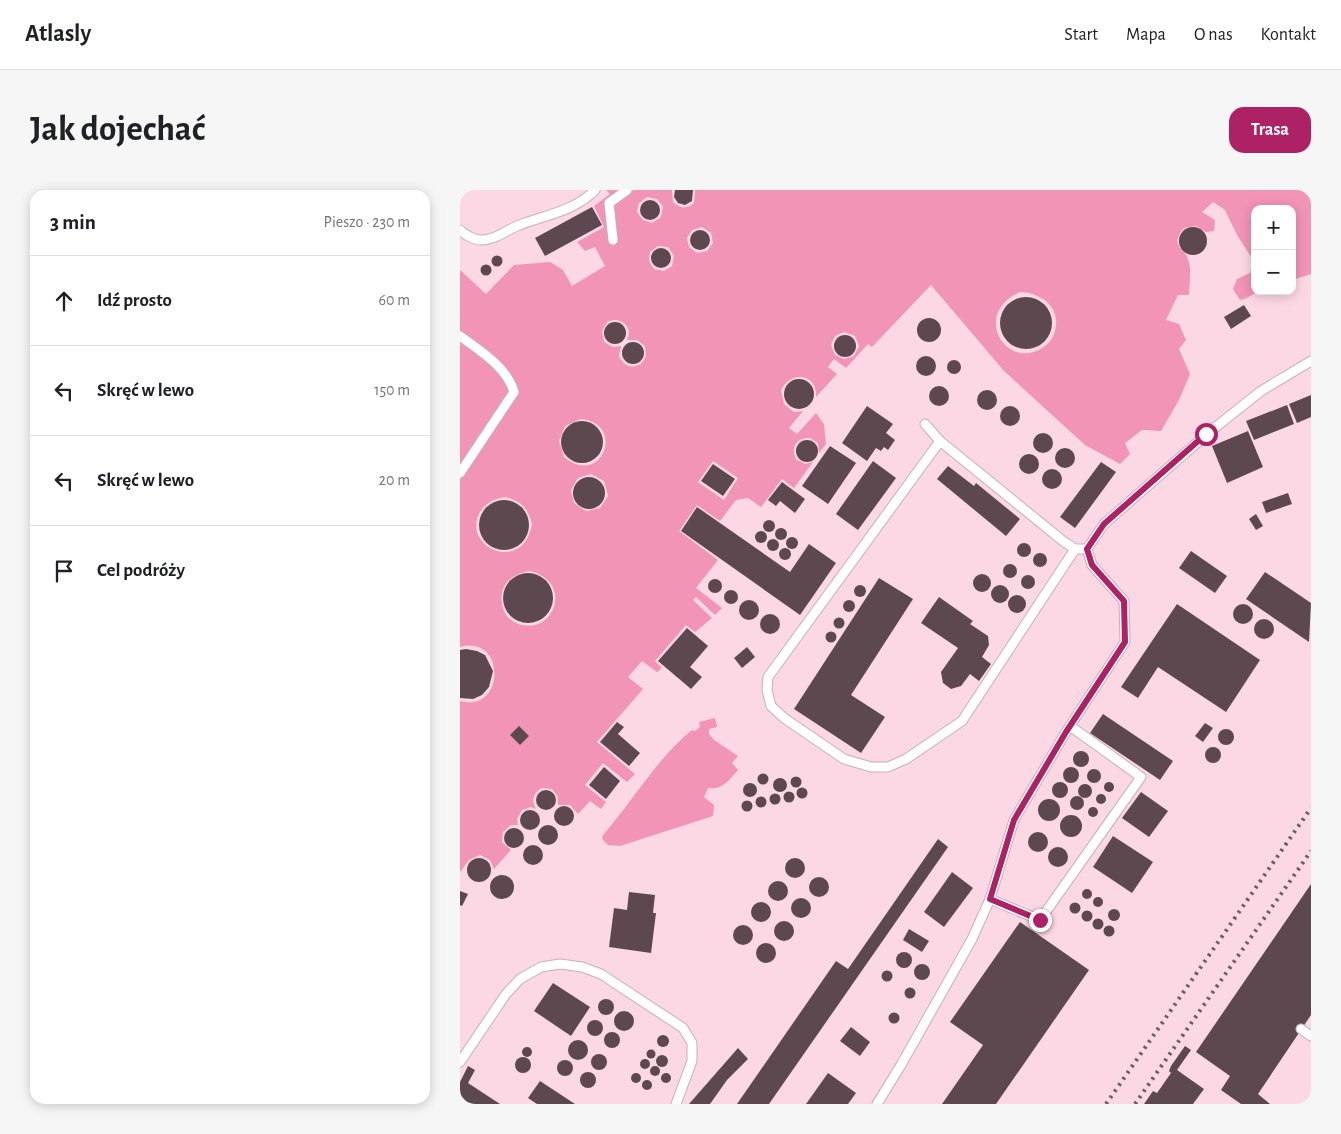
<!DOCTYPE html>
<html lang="pl">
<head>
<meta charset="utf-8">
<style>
	body { margin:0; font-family:"Alegreya Sans",sans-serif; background:#f6f6f6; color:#202124 }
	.controls { position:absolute; right:15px; top:15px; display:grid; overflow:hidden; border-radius:10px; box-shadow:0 2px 12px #0003 }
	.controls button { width:45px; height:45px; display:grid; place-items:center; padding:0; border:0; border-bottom:1px solid #e0e0e0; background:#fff; color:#202124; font:25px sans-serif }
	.stop { position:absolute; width:15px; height:15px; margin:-11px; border:4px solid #ac2265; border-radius:50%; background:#fff }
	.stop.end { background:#ac2265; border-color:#fff; box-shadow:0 1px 5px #0008 }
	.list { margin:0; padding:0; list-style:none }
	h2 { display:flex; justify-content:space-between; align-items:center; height:65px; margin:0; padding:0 20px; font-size:21px }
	h2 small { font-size:16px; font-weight:400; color:#757577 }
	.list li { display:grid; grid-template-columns:32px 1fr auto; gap:15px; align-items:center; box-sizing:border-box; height:90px; padding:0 20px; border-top:1px solid #e0e0e0 }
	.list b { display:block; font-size:19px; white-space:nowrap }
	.list em { font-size:16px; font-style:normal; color:#757577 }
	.icon { flex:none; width:28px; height:28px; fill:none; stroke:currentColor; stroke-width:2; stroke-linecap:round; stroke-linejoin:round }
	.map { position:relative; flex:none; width:851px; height:914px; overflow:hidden; border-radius:15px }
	header { display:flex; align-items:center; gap:30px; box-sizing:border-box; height:70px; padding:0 25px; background:#fff; border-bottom:1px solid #e0e0e0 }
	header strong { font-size:24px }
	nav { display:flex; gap:28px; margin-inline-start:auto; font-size:18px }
	.intro { display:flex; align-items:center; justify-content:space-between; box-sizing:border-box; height:120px; padding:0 30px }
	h1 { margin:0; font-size:35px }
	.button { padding:12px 22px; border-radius:15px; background:#ac2265; color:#fff; font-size:18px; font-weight:700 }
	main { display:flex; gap:30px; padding:0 30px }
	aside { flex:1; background:#fff; border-radius:15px; box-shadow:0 2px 12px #0003 }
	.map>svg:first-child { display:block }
	.built { fill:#fcd8e4; fill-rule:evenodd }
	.forest { fill:#f294b6; fill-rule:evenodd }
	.building { fill:#5e484f }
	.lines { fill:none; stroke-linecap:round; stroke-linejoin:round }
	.lane-casing { stroke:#c9afb7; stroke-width:11 }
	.lane { stroke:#fff; stroke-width:9 }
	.rail { stroke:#6b5e62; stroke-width:4; stroke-dasharray:2.5 5; stroke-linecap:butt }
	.route { stroke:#ac2265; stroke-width:6 }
</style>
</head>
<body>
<header>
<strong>Atlasly</strong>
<nav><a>Start</a><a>Mapa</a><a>O nas</a><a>Kontakt</a></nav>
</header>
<div class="intro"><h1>Jak dojechać</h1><a class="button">Trasa</a></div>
<main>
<aside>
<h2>3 min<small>Pieszo · 230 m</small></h2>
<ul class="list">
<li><svg class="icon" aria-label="ahead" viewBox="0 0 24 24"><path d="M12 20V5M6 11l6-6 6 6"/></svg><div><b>Idź prosto</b></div><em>60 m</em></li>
<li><svg class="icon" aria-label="left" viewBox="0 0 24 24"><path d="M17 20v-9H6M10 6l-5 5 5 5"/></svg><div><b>Skręć w lewo</b></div><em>150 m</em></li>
<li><svg class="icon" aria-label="left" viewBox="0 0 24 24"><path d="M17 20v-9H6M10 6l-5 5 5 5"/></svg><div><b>Skręć w lewo</b></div><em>20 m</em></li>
<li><svg class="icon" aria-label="arrive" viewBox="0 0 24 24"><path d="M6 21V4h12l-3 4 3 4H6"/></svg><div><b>Cel podróży</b></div></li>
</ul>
</aside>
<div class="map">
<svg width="851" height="914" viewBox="0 0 851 914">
	<rect width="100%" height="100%" fill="#ffe9ef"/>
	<path class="built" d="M0,0H851V914H0ZM795,19H832V101H795Z"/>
	<g class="forest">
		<path d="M146,0H163L152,14L173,0H212L213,12C220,19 227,19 234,13L235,0H851V84L832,90V19H795V101H798L787,108L780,110L773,99L777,89L790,83L793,70L777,45L765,20L753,12L742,22L755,30L754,41L746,42L736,36L724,38C709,56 724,57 728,69C732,79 729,95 729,105H718L706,130L719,134L726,150L719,159L730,184L719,210L701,241L682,240L665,253L670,264L660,274L625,255L544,181L471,95L412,157L408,154L386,178L374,169L368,177L377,184L356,207C358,183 329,180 321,201L324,214L334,222L343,221L329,238L337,244L356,223L364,234L366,254L359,263L358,253L350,248C337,247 330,257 336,269L345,274L353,272L334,298L322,289L301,317L288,308L276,310L260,331L237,315L219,341L258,370L236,398L262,418L255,425L236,407L233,410L252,428L235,442L226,435L195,471L202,478L197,482L182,471L168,487L183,499L137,552L175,584L167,592L143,573L125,595L146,612L141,619L130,611L118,624L110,615H98V607L92,599L82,598C73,603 71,610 76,619L71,617L62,620L57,629L58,635H51L43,642L42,652L51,660L34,679L30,670L20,665L9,670L0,682V511C46,523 46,444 0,457V287L49,218L53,190L0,143V80L26,104L54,75L90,72L103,80L112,96L145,76L135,57L125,61L117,52L144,37L134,16L150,4ZM187,7L197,9L203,17L201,27L192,33L183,30L177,22L179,13ZM242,37L251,43L253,53L247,61L237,63L229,57L227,48L232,40ZM198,56L208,57L214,66L212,76L204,81L194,79L189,71L190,62ZM560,102C583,103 603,119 594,144C592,150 587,155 582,158C546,181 511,123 560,102ZM154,130C166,130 172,140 167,150H177L185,156L186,166L181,174C171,179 164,176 159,166L161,156L153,157L144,152L142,141L148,131ZM384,142L395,146L399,156L394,166L384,169L375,165L371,155L375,146ZM121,229C167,234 141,298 104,267L99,251L105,236ZM253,271L278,288L264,310L238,292ZM131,284L144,291L148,306L140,318L126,321L114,313L111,300L118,288ZM45,307C61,311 68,318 72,334C63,386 0,356 20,322C27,312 34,309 45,307ZM70,381C117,393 91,451 54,432C49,429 44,424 43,418C37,397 50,384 70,381Z"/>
		<polygon points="0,148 34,176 53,202 0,281"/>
		<path d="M255,528L257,537L249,539V544L254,550L278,566L272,573L278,580C268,591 263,600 248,598L244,607L254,615L253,626L160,656L148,655L142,649L143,645C173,611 197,568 232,540L235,541L240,537L239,532Z"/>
	</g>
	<g class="building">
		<polygon points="215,0 233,0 232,11 225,15 218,13 214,7"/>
		<circle cx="190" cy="20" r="10"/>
		<polygon points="132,17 142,35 85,66 75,48"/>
		<circle cx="733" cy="51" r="14"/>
		<circle cx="240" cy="50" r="10"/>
		<circle cx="201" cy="68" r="10"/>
		<circle cx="37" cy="71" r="5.5"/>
		<circle cx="26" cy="80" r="5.5"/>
		<circle cx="566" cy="133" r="26"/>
		<polygon points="784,115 791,126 771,139 764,127"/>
		<circle cx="469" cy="140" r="12"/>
		<circle cx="155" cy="143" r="11"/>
		<circle cx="385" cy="156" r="11"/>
		<circle cx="173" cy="163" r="11"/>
		<circle cx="466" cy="176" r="10"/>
		<circle cx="494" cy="177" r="7"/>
		<circle cx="339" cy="204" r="15"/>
		<circle cx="479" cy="206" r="10"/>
		<circle cx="527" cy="210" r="10"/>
		<polygon points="851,205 851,227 837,233 829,214"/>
		<polygon points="827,215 834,234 794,250 786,231"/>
		<circle cx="550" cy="226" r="10"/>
		<polygon points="407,216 433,234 426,243 435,250 428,260 424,257 421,261 416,258 407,271 382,253"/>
		<circle cx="122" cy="252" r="21"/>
		<polygon points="788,241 803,277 767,293 752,256"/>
		<circle cx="583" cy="253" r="10"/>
		<circle cx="347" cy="261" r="11"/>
		<polygon points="370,256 396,273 368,314 342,296"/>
		<circle cx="605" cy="268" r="10"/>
		<circle cx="569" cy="274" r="10"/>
		<polygon points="413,271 436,288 398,340 376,324"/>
		<polygon points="641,272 656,282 615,338 600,327"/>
		<polygon points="253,274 275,289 263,306 241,291"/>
		<polygon points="488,276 514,296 516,293 560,329 546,346 477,289"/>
		<circle cx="592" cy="289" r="10"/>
		<circle cx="129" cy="303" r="16"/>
		<polygon points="322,292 345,309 335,323 320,311 316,316 308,310"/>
		<polygon points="828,303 832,314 806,323 802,312"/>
		<circle cx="44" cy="335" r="25"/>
		<polygon points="237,317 330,382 349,354 376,373 340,425 221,341"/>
		<polygon points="796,324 803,336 796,340 789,329"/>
		<circle cx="309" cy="336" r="6"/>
		<circle cx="321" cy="344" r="6"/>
		<circle cx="301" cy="347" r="6"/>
		<circle cx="332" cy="353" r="6"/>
		<circle cx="313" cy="355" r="6"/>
		<circle cx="564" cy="360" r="7"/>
		<circle cx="325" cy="364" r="6"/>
		<polygon points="731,361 767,386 755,403 719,378"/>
		<circle cx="580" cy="370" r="7"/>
		<circle cx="550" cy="381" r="7"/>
		<polygon points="805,382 851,413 849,452 786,409"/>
		<circle cx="68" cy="408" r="25"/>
		<circle cx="522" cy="393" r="9"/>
		<circle cx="568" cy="392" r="7"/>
		<polygon points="419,388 453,409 391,505 425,527 401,563 334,519"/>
		<circle cx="255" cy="396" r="7"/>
		<circle cx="400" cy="401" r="6"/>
		<circle cx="540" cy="404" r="9"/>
		<circle cx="271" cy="407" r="7"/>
		<circle cx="557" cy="414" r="9"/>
		<polygon points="479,407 513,431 510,434 528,446 529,455 522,467 531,474 519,491 510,484 501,496 491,499 483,493 481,482 498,458 461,433"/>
		<circle cx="389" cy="416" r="6"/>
		<circle cx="289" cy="420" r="10"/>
		<polygon points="717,414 800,470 766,522 698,477 678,508 661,497"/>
		<circle cx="783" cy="424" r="10"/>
		<circle cx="310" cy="434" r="10"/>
		<circle cx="379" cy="433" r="5.5"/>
		<circle cx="804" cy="439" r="10"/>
		<polygon points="227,438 248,456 230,477 242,487 231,499 198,471"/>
		<circle cx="371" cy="447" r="5.5"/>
		<polygon points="287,457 295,467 282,478 274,468"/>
		<polygon points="6,459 17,461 25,465 33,481 29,497 22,505 13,509 0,508 0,460"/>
		<polygon points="643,524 713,571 700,590 630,543"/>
		<polygon points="157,532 164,537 158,544 180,563 169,576 140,552"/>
		<polygon points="745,533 753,538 743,552 735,546"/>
		<polygon points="59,536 69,546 60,555 50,545"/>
		<circle cx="766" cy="547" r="8"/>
		<circle cx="753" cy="565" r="8"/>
		<circle cx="621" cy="569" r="8"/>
		<circle cx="611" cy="585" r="8"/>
		<polygon points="144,577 160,591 146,609 129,595"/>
		<circle cx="634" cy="586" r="7"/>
		<circle cx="303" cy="589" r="5.5"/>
		<circle cx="336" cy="592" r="5.5"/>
		<circle cx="320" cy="595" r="7"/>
		<circle cx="600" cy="600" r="8"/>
		<circle cx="649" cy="597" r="5"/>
		<circle cx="290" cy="600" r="7"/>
		<circle cx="625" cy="601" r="7"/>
		<circle cx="342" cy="603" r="5.5"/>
		<circle cx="86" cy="610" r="10"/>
		<circle cx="329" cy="607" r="5.5"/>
		<polygon points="681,602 708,621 689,647 662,628"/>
		<circle cx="315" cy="609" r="5.5"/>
		<circle cx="641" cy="609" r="5"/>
		<circle cx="301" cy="612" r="5.5"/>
		<circle cx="617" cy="613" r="7"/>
		<circle cx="589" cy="620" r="11"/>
		<circle cx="287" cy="616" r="5.5"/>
		<circle cx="104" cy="626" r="10"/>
		<circle cx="633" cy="622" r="5"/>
		<circle cx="70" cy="630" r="10"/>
		<circle cx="611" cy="636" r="11"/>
		<circle cx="88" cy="645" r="10"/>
		<circle cx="54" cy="648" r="10"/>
		<circle cx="578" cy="652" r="10"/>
		<polygon points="653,646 693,672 672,703 633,677"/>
		<polygon points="478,649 488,657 309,914 277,914 376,771 388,779"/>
		<circle cx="73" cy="665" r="10"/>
		<circle cx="598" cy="667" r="10"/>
		<circle cx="335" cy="678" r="10"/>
		<circle cx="19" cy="680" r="12"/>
		<polygon points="492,682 513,698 484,737 464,722"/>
		<circle cx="42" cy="697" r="12"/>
		<circle cx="359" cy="697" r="10"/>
		<circle cx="318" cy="701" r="10"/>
		<polygon points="851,694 851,825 798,904 810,914 781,914 761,900 770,886 736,862"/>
		<circle cx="627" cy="704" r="5"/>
		<polygon points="0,701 8,704 2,716 0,715"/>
		<polygon points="169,702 195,705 193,723 196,723 191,763 149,757 154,718 167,720"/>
		<circle cx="638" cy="712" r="5"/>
		<circle cx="341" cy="718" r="10"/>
		<circle cx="301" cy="722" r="10"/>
		<circle cx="615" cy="718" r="5.5"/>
		<circle cx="654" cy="725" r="6"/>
		<circle cx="627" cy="726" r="5.5"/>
		<circle cx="638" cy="734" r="5.5"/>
		<circle cx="324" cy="741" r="10"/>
		<polygon points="560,732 629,780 536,914 482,914 523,855 490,832"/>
		<circle cx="283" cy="745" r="10"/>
		<circle cx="649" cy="741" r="5.5"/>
		<polygon points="449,739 469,751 462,762 443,750"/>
		<circle cx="306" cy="763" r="10"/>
		<circle cx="444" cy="770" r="8"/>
		<circle cx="462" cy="782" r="8"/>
		<circle cx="427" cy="786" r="5.5"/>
		<polygon points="93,793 130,817 111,846 74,821"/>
		<circle cx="450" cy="803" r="5.5"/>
		<circle cx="146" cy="817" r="8"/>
		<circle cx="164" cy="831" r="10"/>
		<circle cx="434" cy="828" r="5.5"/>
		<circle cx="135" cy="838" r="8"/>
		<polygon points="391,837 410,852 400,866 380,851"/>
		<circle cx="152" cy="850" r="8"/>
		<circle cx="203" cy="851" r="6"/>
		<circle cx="118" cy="860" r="10"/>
		<polygon points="725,856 731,860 717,880 744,899 733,914 684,914 693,901 697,903 711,883 709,881 711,876"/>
		<circle cx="67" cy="862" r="5"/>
		<polygon points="278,858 288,869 267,890 250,914 229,914"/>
		<circle cx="191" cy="864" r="4.5"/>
		<circle cx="139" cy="872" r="8"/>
		<circle cx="202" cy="871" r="6"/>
		<circle cx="63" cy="875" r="8"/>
		<circle cx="185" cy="874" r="5"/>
		<circle cx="105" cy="878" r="8"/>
		<circle cx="195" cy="881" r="5"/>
		<polygon points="8,876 15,880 8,893 40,914 0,914 0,892"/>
		<circle cx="128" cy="890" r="8"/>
		<circle cx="206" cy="888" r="5"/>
		<polygon points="368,883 396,903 388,914 346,914"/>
		<circle cx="176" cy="888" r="5"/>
		<circle cx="187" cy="895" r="5"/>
		<polygon points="80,891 115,914 77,914 68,908"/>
	</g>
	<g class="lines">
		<defs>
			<g id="lane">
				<path d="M0,40C5,45 14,50 21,50C35,50 45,41 57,36C84,25 114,22 135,0"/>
				<polyline points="153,50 149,13 167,0"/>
				<path d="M0,146C20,161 47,177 54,202L0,283"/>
				<polyline points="465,234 480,251"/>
				<polyline points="615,359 502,531 446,569 428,577 411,577 384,569 324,528 311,516 307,500 308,487 480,251 603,351 615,359 627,359"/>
				<polyline points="530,709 580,730 681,587 610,536"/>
				<polyline points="841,839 851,846"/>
				<polyline points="0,872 46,804 60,789 81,777 100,774 122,777 141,784 223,838 232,853 232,871 216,914"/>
				<polyline points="417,914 441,875 512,749 530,709 554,630 606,542 665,452 664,411 632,375 627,359 644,334 747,244 801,201 851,171"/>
			</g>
		</defs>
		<use href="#lane" class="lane-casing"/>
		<use href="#lane" class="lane"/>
		<g class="rail">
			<polyline points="646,914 851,618"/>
			<polyline points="675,914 851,661"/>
		</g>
	</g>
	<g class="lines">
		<polyline class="route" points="580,730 530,709 554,630 606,542 665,452 664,411 632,375 627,359 644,334 746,244"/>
	</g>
</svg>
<div class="controls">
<button>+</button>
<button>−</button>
</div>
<div class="stop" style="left:746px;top:244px"></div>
<div class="stop end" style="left:580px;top:730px"></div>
</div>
</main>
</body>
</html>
